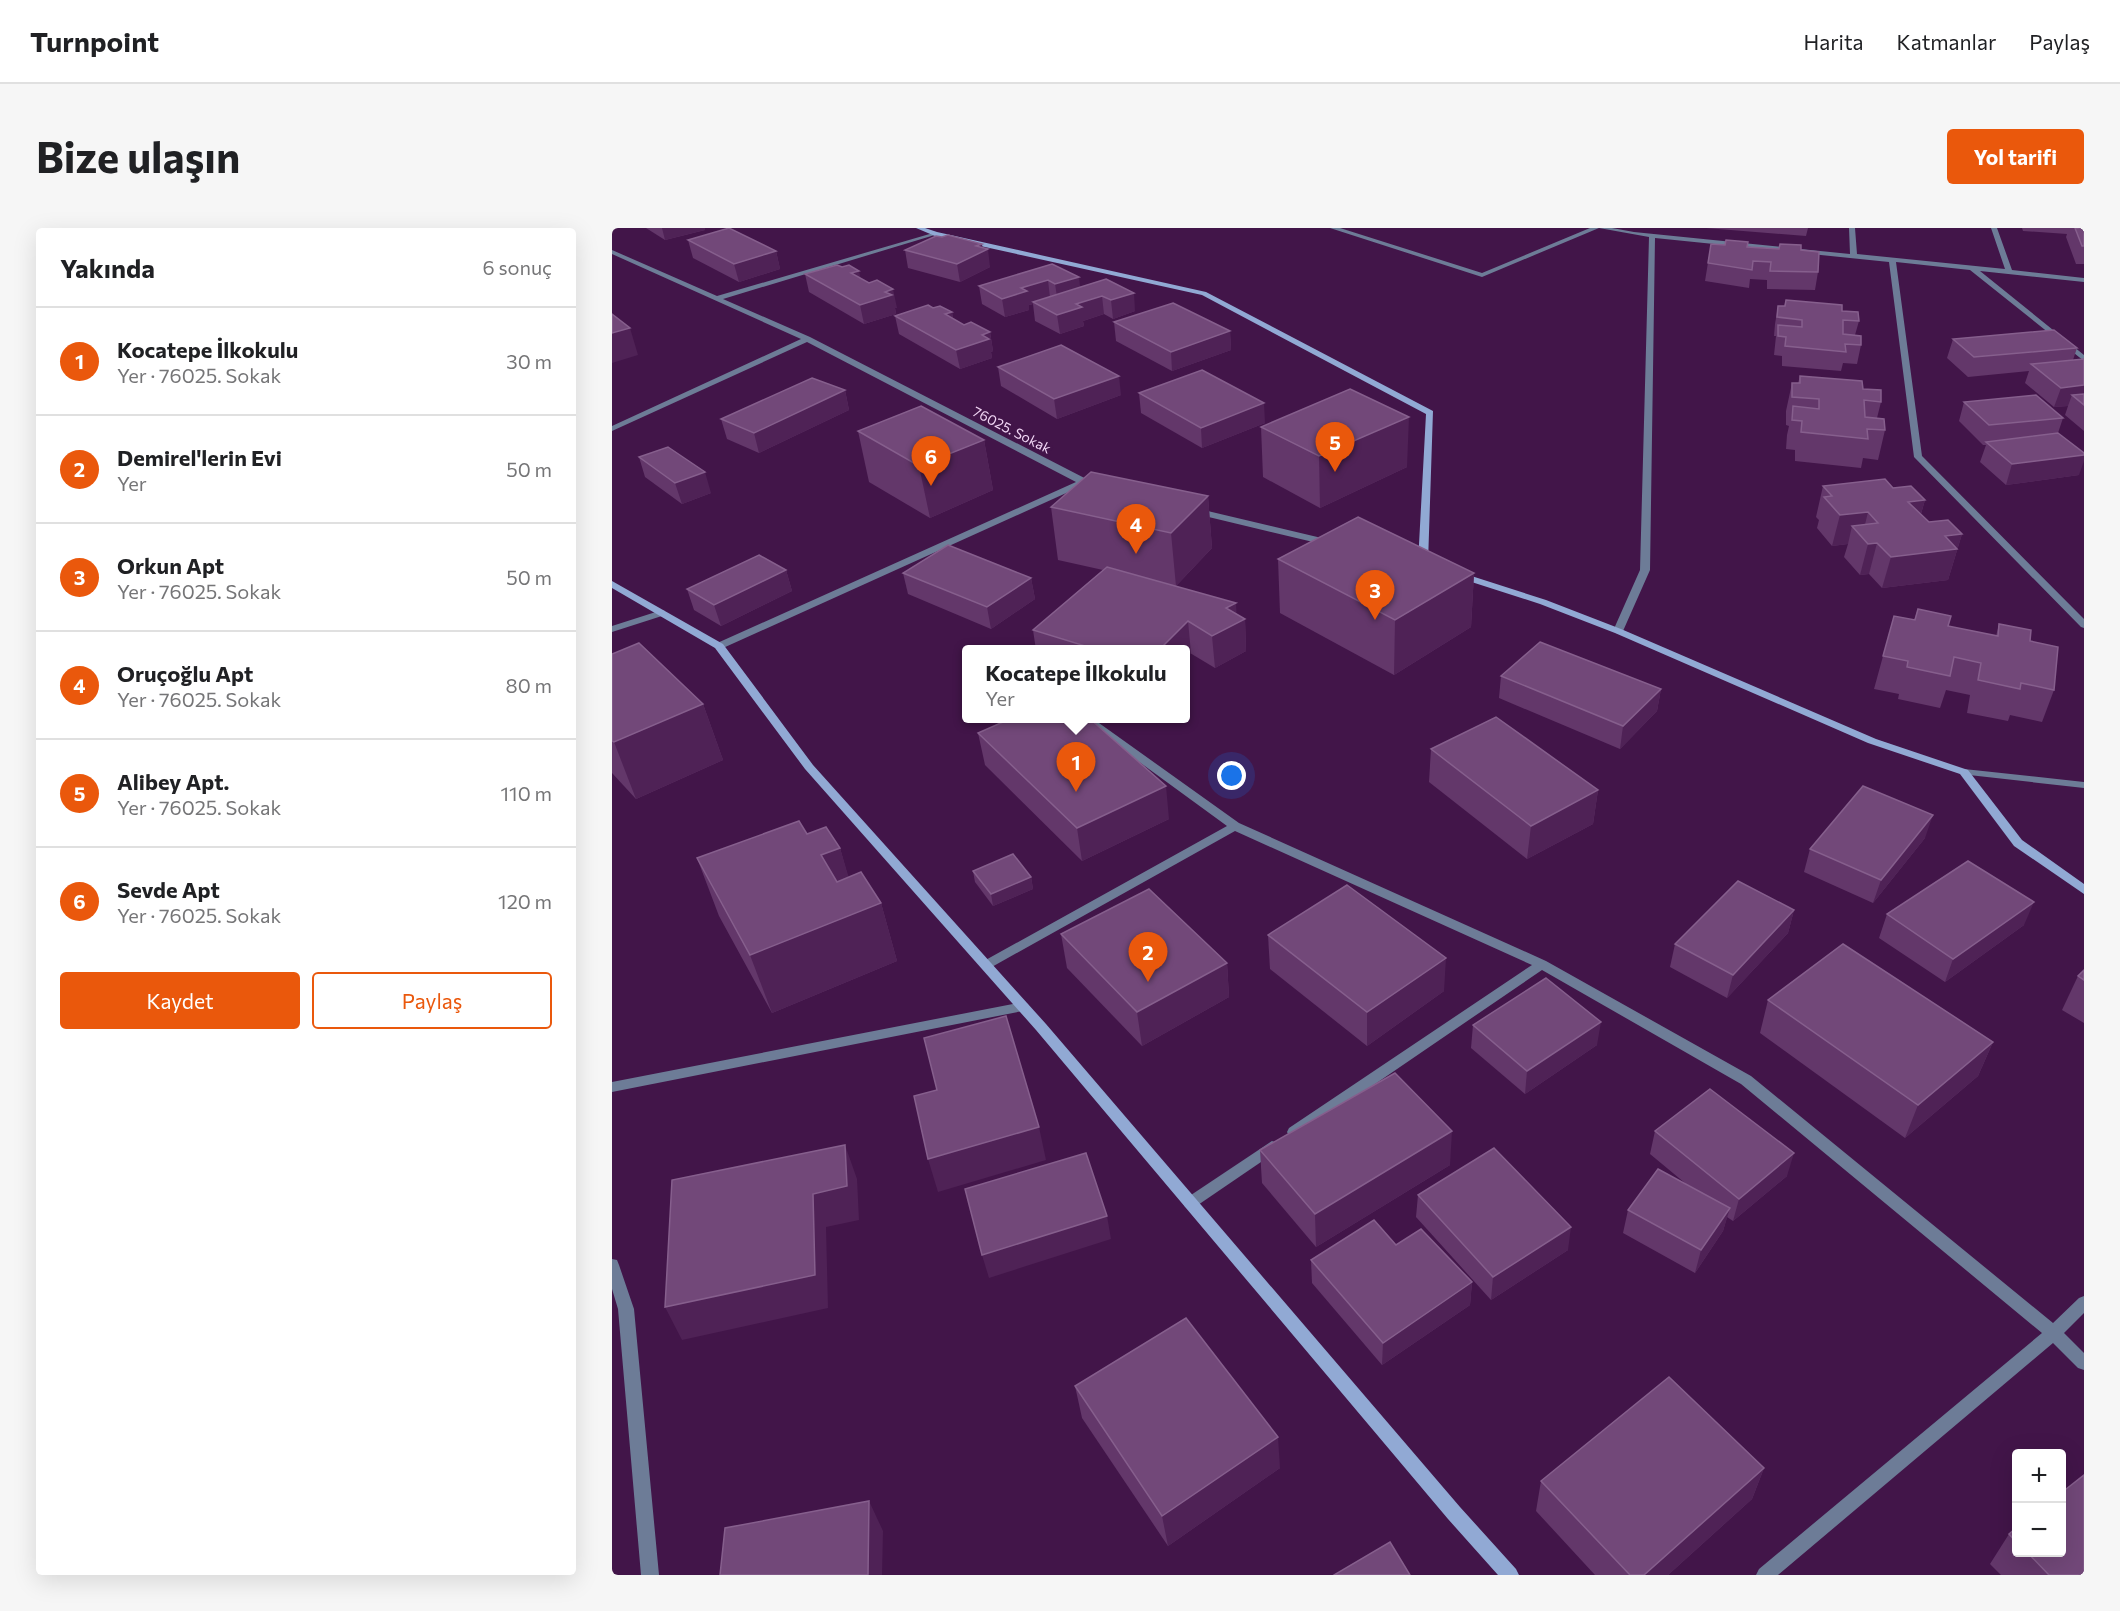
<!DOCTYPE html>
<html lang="tr">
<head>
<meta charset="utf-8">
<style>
	body { margin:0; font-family:Commissioner,sans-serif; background:#f6f6f6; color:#202124 }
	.controls { position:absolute; right:18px; bottom:18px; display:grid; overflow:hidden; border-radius:6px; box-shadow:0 6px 24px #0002 }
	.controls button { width:54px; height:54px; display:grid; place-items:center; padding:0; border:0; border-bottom:2px solid #e0e0e0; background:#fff; color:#202124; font:30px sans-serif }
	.you { position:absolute; left:620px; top:548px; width:21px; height:21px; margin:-15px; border:4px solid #fff; border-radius:50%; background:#1a73e8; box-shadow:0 0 0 9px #1a73e833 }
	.badge { display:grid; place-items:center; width:39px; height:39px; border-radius:50%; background:#ea580c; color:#fff; font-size:20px; font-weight:700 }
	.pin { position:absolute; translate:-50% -50px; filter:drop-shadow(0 2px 3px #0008) }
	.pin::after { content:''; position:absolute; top:32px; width:21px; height:18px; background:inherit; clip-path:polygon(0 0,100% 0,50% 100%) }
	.popup { position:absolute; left:350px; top:417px; width:228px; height:78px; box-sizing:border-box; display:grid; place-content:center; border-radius:6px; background:#fff; filter:drop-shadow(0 2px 4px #0005); font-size:20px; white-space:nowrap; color:#757577 }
	.popup b { font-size:22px; color:#202124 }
	.popup::after { content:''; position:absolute; left:50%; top:100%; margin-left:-12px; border:12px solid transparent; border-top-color:#fff }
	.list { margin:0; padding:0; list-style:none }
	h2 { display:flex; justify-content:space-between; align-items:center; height:78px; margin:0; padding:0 24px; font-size:26px }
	h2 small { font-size:20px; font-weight:400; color:#757577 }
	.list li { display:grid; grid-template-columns:39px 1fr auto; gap:18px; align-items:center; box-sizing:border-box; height:108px; padding:0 24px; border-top:2px solid #e0e0e0 }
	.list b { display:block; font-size:22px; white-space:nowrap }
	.list p { margin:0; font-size:20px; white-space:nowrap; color:#757577 }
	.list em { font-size:20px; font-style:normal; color:#757577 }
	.actions { display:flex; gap:12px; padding:18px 24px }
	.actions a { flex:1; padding:14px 0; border:2px solid #ea580c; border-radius:6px; text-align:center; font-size:21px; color:#ea580c }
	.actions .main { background:#ea580c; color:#fff }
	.map { position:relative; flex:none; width:1472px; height:1347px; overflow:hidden; border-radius:6px }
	header { display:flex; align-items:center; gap:36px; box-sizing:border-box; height:84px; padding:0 30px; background:#fff; border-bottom:2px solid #e0e0e0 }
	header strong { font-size:28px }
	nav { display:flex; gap:33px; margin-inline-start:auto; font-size:21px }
	.intro { display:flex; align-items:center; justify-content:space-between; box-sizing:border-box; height:144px; padding:0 36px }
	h1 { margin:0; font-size:42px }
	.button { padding:15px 27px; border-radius:6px; background:#ea580c; color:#fff; font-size:21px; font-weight:700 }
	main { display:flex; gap:36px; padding:0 36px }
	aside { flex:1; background:#fff; border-radius:6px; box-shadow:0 6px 24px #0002 }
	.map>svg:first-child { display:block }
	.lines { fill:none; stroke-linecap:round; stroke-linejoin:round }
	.street { fill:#6d7c97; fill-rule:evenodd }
	.secondary { fill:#91a9d4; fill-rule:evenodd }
	.wall { fill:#63376a }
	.shaded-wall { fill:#4f2256 }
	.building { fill:#724879; stroke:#865f8d; stroke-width:1.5 }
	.labels { text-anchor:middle; stroke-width:5; stroke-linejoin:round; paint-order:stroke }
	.far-street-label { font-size:14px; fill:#f3d8f7; stroke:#421549 }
</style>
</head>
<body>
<header>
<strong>Turnpoint</strong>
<nav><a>Harita</a><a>Katmanlar</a><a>Paylaş</a></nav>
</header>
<div class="intro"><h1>Bize ulaşın</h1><a class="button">Yol tarifi</a></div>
<main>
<aside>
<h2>Yakında<small>6 sonuç</small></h2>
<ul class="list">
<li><span class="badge">1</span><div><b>Kocatepe İlkokulu</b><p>Yer · 76025. Sokak</p></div><em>30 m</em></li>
<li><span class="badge">2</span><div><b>Demirel'lerin Evi</b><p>Yer</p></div><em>50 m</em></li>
<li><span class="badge">3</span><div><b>Orkun Apt</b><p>Yer · 76025. Sokak</p></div><em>50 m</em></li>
<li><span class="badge">4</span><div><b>Oruçoğlu Apt</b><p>Yer · 76025. Sokak</p></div><em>80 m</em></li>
<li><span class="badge">5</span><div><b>Alibey Apt.</b><p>Yer · 76025. Sokak</p></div><em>110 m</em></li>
<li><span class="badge">6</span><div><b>Sevde Apt</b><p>Yer · 76025. Sokak</p></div><em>120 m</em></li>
</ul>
<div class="actions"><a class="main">Kaydet</a><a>Paylaş</a></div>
</aside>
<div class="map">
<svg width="1472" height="1347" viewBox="0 0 1472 1347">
	<rect width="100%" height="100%" fill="#421549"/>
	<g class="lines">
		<g class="street">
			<polygon points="718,0 728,0 870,45 978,0 1000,0 1022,4 1238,26 1237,0 1243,0 1245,26 1393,41 1379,0 1385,0 1400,42 1472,50 1472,54 1368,43 1472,127 1472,133 1358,42 1284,34 1310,228 1472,391 1472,400 1469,399 1302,229 1277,34 1043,10 1038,342 1011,403 1006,406 1001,403 1028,342 1037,9 987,0 870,49"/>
			<polygon points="321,5 326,6 111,71 198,109 486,257 482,260 472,257 111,420 103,420 103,416 464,254 195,114 0,203 0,198 189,111 0,26 0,22 105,68"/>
			<polygon points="583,280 718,312 723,315 718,318 580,285 580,281"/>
			<polygon points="50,382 53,383 53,387 0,404 0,398"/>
			<polygon points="467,490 480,490 627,595 934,733 1139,848 1441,1095 1467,1070 1472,1068 1472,1085 1452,1105 1472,1125 1472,1142 1466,1140 1441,1115 1166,1347 1144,1347 1147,1341 1430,1105 1129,856 930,742 687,908 682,909 677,908 675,904 677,900 920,737 623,603 378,740 370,740 368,737 370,734 615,598"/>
			<polygon points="1352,541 1472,554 1472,560 1348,546 1347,544"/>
			<polygon points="411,774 416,776 417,779 416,782 0,864 0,854"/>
			<polygon points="660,913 665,915 667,919 665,923 583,979 578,981 573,979 571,975 573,971"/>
			<polygon points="0,1031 5,1032 7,1037 22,1081 47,1347 29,1347 6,1081 0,1061"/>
		</g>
		<g class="secondary">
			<polygon points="304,0 313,0 325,4 594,64 821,183 816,335 811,338 806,335 814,186 590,67 323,8"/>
			<polygon points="847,344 934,372 1009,401 1264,511 1356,542 1410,612 1472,656 1472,666 1402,618 1348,546 1256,515 1003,405 928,376 844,349 844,345"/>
			<polygon points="0,353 111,416 201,537 434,796 848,1279 904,1341 907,1347 886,1347 836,1291 424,802 193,541 103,420 0,360"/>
		</g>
	</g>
	<g class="wall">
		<polygon points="34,0 93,0 93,2 53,12"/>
		<polygon points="1094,0 1196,0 1194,8"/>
		<polygon points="1410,0 1472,0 1472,36 1464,36 1454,9 1455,6 1411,3"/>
		<polygon points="330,9 370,16 370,20 378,39 348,54 296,40 293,22"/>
		<polygon points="76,12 164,23 168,41 127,54 81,30"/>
		<polygon points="1099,16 1167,21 1168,16 1189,22 1206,44 1203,62 1155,61 1155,52 1138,51 1137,60 1093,53"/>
		<polygon points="440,36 468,59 494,51 523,83 501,91 492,86 471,93 472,98 448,106 423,93 421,76 417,77 417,82 393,89 370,76 367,58"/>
		<polygon points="193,46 248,50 285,80 283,80 284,86 252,96 197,64"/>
		<polygon points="1174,72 1230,83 1247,93 1243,107 1249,117 1245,136 1231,135 1229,143 1170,138 1170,128 1162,127 1164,108 1162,108 1163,96 1166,78 1172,78"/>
		<polygon points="321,80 340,84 341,91 352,97 378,104 381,123 379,124 380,130 348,141 287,106 283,88"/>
		<polygon points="502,94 618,103 619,122 560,143 504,113"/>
		<polygon points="1341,111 1465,120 1461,132 1472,131 1472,203 1453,187 1456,178 1442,179 1413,155 1417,143 1356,149 1335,130"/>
		<polygon points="386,139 509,167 445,191 389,158"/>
		<polygon points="1188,148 1251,161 1269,174 1265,190 1273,202 1266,232 1251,230 1249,240 1183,233 1183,222 1174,221 1175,207 1177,198 1174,197 1174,183 1180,155 1186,155"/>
		<polygon points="233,162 237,182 147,225 115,211 109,191"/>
		<polygon points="527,165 653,195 590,220 529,185"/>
		<polygon points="1352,174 1451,190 1446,205 1467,247 1394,257 1368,234 1374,217 1371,217 1347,193"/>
		<polygon points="649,199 795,239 708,280 651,249"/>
		<polygon points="246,203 372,212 381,262 318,290 257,254"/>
		<polygon points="27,229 99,265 70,276 33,249"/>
		<polygon points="1211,258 1281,260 1313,272 1309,286 1317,294 1350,306 1336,352 1270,360 1257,346 1248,347 1232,329 1236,316 1220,318 1205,300 1207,292 1204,289"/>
		<polygon points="596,268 600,320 564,358 555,356 624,375 624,386 633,391 634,423 603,440 573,422 424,422 421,402 491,342 446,332 439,279"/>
		<polygon points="666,331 862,345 859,399 782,447 668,385"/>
		<polygon points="174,342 180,363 109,398 82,382 75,361"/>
		<polygon points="291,345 419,350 423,371 379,401 296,366"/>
		<polygon points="1306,381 1336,398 1384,408 1387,396 1418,413 1442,462 1430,494 1398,487 1396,493 1355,485 1358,467 1334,462 1328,480 1286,471 1287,466 1262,461 1282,388 1302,392"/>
		<polygon points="0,426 91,476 111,532 24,571 0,545"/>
		<polygon points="889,448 1049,461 1045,483 1008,521 887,470"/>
		<polygon points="366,505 557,591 470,633 373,537"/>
		<polygon points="819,521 986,562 981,596 915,631 817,554"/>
		<polygon points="195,606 228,620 236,649 269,675 285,733 160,785 107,688 85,630"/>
		<polygon points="1313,610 1261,675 1192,644 1198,621"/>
		<polygon points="361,643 419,649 421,661 381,678 363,654"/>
		<polygon points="1182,682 1176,705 1115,770 1058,739 1063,716"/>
		<polygon points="1275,686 1412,697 1333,754 1267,710"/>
		<polygon points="449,706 615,735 617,769 530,818 455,740"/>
		<polygon points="656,707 832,763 755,818 658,741"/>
		<polygon points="1472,742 1472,795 1450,782 1466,748"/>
		<polygon points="1156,772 1381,814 1366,848 1293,910 1148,805"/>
		<polygon points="861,797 985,817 913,866 859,820"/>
		<polygon points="1043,903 1175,948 1121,993 1115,989 1111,1003 1083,1045 1011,1005 1016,982 1079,960 1038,926"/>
		<polygon points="648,922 838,937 704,1019 650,955"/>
		<polygon points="806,967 956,1022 879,1072 804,989"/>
		<polygon points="784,1017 860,1054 858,1077 770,1137 700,1055 699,1032"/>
		<polygon points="463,1158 668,1240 556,1318 470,1190"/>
		<polygon points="1152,1240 1140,1271 1056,1347 983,1347 924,1283 929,1253"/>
		<polygon points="1404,1300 1404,1324 1449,1324 1472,1347 1389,1347 1378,1336 1397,1306"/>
	</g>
	<g class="shaded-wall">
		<polygon points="50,0 93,0 93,2 53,12"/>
		<polygon points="370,16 371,23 376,21 378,39 348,54 345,36 364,18"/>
		<polygon points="164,23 168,41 127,54 122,36"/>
		<polygon points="247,43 251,61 239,45"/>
		<polygon points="467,49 469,67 446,75 443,56"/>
		<polygon points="436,52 438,70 421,74 421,76 417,77 417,82 393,89 390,71 409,60"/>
		<polygon points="281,61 285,80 283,80 284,86 252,96 248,77 273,64"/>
		<polygon points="522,65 523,83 501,91 499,72"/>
		<polygon points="490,68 492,86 471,93 472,98 448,106 445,87 464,76"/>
		<polygon points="340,84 343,103 333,86"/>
		<polygon points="18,100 26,127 0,135 0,105"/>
		<polygon points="618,103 619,122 560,143 559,124"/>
		<polygon points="378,104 381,123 379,124 380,130 348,141 344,122 370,107"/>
		<polygon points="507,148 509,167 445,191 442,171"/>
		<polygon points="1472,157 1472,176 1460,167 1456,178 1442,179 1449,160"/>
		<polygon points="233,162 237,182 147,225 142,205"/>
		<polygon points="652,175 653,195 590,220 589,200"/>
		<polygon points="797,189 795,239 708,280 707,228"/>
		<polygon points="372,212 381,262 318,290 307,238"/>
		<polygon points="1472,227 1472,233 1467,247 1394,257 1400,236"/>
		<polygon points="93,244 99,265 70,276 63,255"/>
		<polygon points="596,268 600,320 564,358 559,305"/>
		<polygon points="1313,272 1304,302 1296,274"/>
		<polygon points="1256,284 1250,309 1240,298 1236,316 1220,318 1228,287"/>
		<polygon points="1350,306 1336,352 1270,360 1279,329 1333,308"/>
		<polygon points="1265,315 1257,346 1248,347 1256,316"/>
		<polygon points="174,342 180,363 109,398 102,377"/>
		<polygon points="862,345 859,399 782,447 783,392"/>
		<polygon points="419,350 423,371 379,401 375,379"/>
		<polygon points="624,375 625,395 633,391 634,423 603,440 600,408 614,380"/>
		<polygon points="576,393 579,425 573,430 573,422 547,422"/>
		<polygon points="1049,461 1045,483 1008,521 1011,498"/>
		<polygon points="91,476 111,532 24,571 2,514"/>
		<polygon points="554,558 557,591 470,633 465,600"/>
		<polygon points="986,562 981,596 915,631 919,598"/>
		<polygon points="1321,587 1313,610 1261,675 1269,652"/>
		<polygon points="228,620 245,677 226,685 209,627"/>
		<polygon points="419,649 421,661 381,678 379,666"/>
		<polygon points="1422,674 1412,697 1333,754 1341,731"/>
		<polygon points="269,675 285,733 160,785 138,727"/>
		<polygon points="1182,682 1176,705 1115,770 1121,747"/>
		<polygon points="834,730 832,763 755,818 755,784"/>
		<polygon points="615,735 617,769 530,818 525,784"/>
		<polygon points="989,794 985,817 913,866 915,843"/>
		<polygon points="1381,814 1366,848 1293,910 1306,877"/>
		<polygon points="427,899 434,932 326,964 316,931"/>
		<polygon points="840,903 838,937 704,1019 703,986"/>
		<polygon points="233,917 245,951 247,992 214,999 216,1080 70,1112 53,1079 201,966"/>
		<polygon points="1182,925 1175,948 1121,993 1127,971"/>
		<polygon points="1118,980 1111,1003 1083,1045 1089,1022"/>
		<polygon points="495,988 499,1011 377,1050 370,1027"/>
		<polygon points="959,999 956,1022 879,1072 881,1049"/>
		<polygon points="860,1054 858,1077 770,1137 771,1115"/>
		<polygon points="666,1209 668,1240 556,1318 550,1288"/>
		<polygon points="1152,1240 1140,1271 1056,1347 1032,1347"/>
		<polygon points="257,1273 271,1303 270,1347 256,1347"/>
	</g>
	<g class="building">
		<polygon points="117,0 164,23 122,36 76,12"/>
		<polygon points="1463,0 1472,0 1472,18 1470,18"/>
		<polygon points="336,7 370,16 364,18 376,21 345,36 293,22 324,8 330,9"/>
		<polygon points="1114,12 1136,14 1135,19 1167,21 1168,16 1189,17 1189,22 1207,24 1206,44 1158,43 1159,34 1141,33 1140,42 1096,35 1099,16 1113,17"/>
		<polygon points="440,36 467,49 443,56 436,52 409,60 415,63 390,71 367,58"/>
		<polygon points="225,37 230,39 237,37 247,43 239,45 257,55 265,52 281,61 273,64 280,67 248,77 193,46"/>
		<polygon points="494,51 522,65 499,72 490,68 464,76 470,79 445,87 421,74"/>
		<polygon points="1174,72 1230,77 1230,83 1246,84 1247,93 1231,92 1231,106 1249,108 1249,117 1233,116 1234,124 1173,118 1174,109 1166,108 1166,97 1190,99 1190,92 1165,89 1166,78 1173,78"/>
		<polygon points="561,75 618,103 559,124 502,94"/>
		<polygon points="316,77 321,80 328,78 340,84 333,86 352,97 359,94 378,104 370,107 377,111 344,122 283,88"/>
		<polygon points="0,86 18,100 0,105"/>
		<polygon points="1442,102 1465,120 1362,129 1341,111"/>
		<polygon points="449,117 507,148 442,171 386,139"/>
		<polygon points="1472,131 1472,157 1449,160 1419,136"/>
		<polygon points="590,142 652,175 589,200 527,165"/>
		<polygon points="1188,148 1250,153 1251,161 1269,162 1269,174 1252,172 1253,189 1272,191 1273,202 1255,201 1256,211 1189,204 1190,193 1180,192 1181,178 1207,181 1207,171 1180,169 1180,155 1188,155"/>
		<polygon points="200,150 233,162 142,205 109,191"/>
		<polygon points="738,161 797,189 707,228 649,199"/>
		<polygon points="1472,166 1472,177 1460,167"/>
		<polygon points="1424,167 1451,190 1377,197 1352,174"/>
		<polygon points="309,178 372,212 307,238 246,203"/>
		<polygon points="1446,205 1472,225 1472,227 1400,236 1374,214"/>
		<polygon points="56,219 93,244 63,255 27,229"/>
		<polygon points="479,244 596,268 559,305 439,279"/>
		<polygon points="1273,251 1281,260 1299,258 1313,272 1296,274 1317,294 1336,292 1350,306 1333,308 1345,321 1279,329 1265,315 1256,316 1240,298 1266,295 1256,284 1228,287 1212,269 1220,268 1211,258"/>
		<polygon points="746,289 862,345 783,392 666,331"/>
		<polygon points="336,317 419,350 375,379 291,345"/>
		<polygon points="147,327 174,342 102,377 75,361"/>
		<polygon points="495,339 624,375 614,380 633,391 600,408 576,393 547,422 486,422 421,402"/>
		<polygon points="1306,381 1339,388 1336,398 1386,408 1387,396 1419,402 1418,413 1446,419 1442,462 1409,455 1408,461 1366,452 1369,435 1342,429 1338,448 1295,439 1296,433 1271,428 1282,388 1303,392"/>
		<polygon points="928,414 1049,461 1011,498 889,448"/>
		<polygon points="27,415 91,476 2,514 0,513 0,426"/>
		<polygon points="884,489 986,562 919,598 819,521"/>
		<polygon points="400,490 477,490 554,558 465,600 366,505"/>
		<polygon points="1251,558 1321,587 1269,652 1198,621"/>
		<polygon points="187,593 195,606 214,599 228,620 209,627 225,654 249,644 269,675 138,727 85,630"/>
		<polygon points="401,626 419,649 379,666 361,643"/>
		<polygon points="1356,633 1422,674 1341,731 1275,686"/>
		<polygon points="1126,653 1182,682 1121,747 1063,716"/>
		<polygon points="735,657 834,730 755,784 656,707"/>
		<polygon points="537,661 615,735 525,784 449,706"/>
		<polygon points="1231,716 1381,814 1306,877 1156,772"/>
		<polygon points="1472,742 1472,752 1466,748"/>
		<polygon points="934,750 989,794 915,843 861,797"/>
		<polygon points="394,788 427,899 316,931 302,868 325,862 312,810"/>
		<polygon points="783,845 840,903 703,986 648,922"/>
		<polygon points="1098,861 1182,925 1127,971 1043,903"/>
		<polygon points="233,917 235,958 201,966 203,1047 53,1079 60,952"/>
		<polygon points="882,920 959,999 881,1049 806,967"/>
		<polygon points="474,925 495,988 370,1027 353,961"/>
		<polygon points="1046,941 1118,980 1089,1022 1016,982"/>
		<polygon points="762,992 784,1017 809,1001 860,1054 771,1115 699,1032"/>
		<polygon points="574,1090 666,1209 550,1288 463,1158"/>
		<polygon points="1057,1149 1152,1240 1032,1347 1018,1347 929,1253"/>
		<polygon points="1472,1247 1472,1347 1437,1347 1415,1324 1449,1324 1449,1265"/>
		<polygon points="257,1273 256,1347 108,1347 113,1300"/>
		<polygon points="1404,1300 1404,1314 1397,1306"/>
		<polygon points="778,1314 798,1347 722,1347"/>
	</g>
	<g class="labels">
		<g class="far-street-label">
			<text transform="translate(400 202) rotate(27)" y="5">76025. Sokak</text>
		</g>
	</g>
</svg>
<div class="controls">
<button>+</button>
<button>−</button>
</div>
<div class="you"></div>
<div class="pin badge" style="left:464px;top:564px">1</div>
<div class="popup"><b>Kocatepe İlkokulu</b>Yer</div>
<div class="pin badge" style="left:536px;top:754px">2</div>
<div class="pin badge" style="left:763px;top:392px">3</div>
<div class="pin badge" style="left:524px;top:326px">4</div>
<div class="pin badge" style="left:723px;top:244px">5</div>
<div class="pin badge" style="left:319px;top:258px">6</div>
</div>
</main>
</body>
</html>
